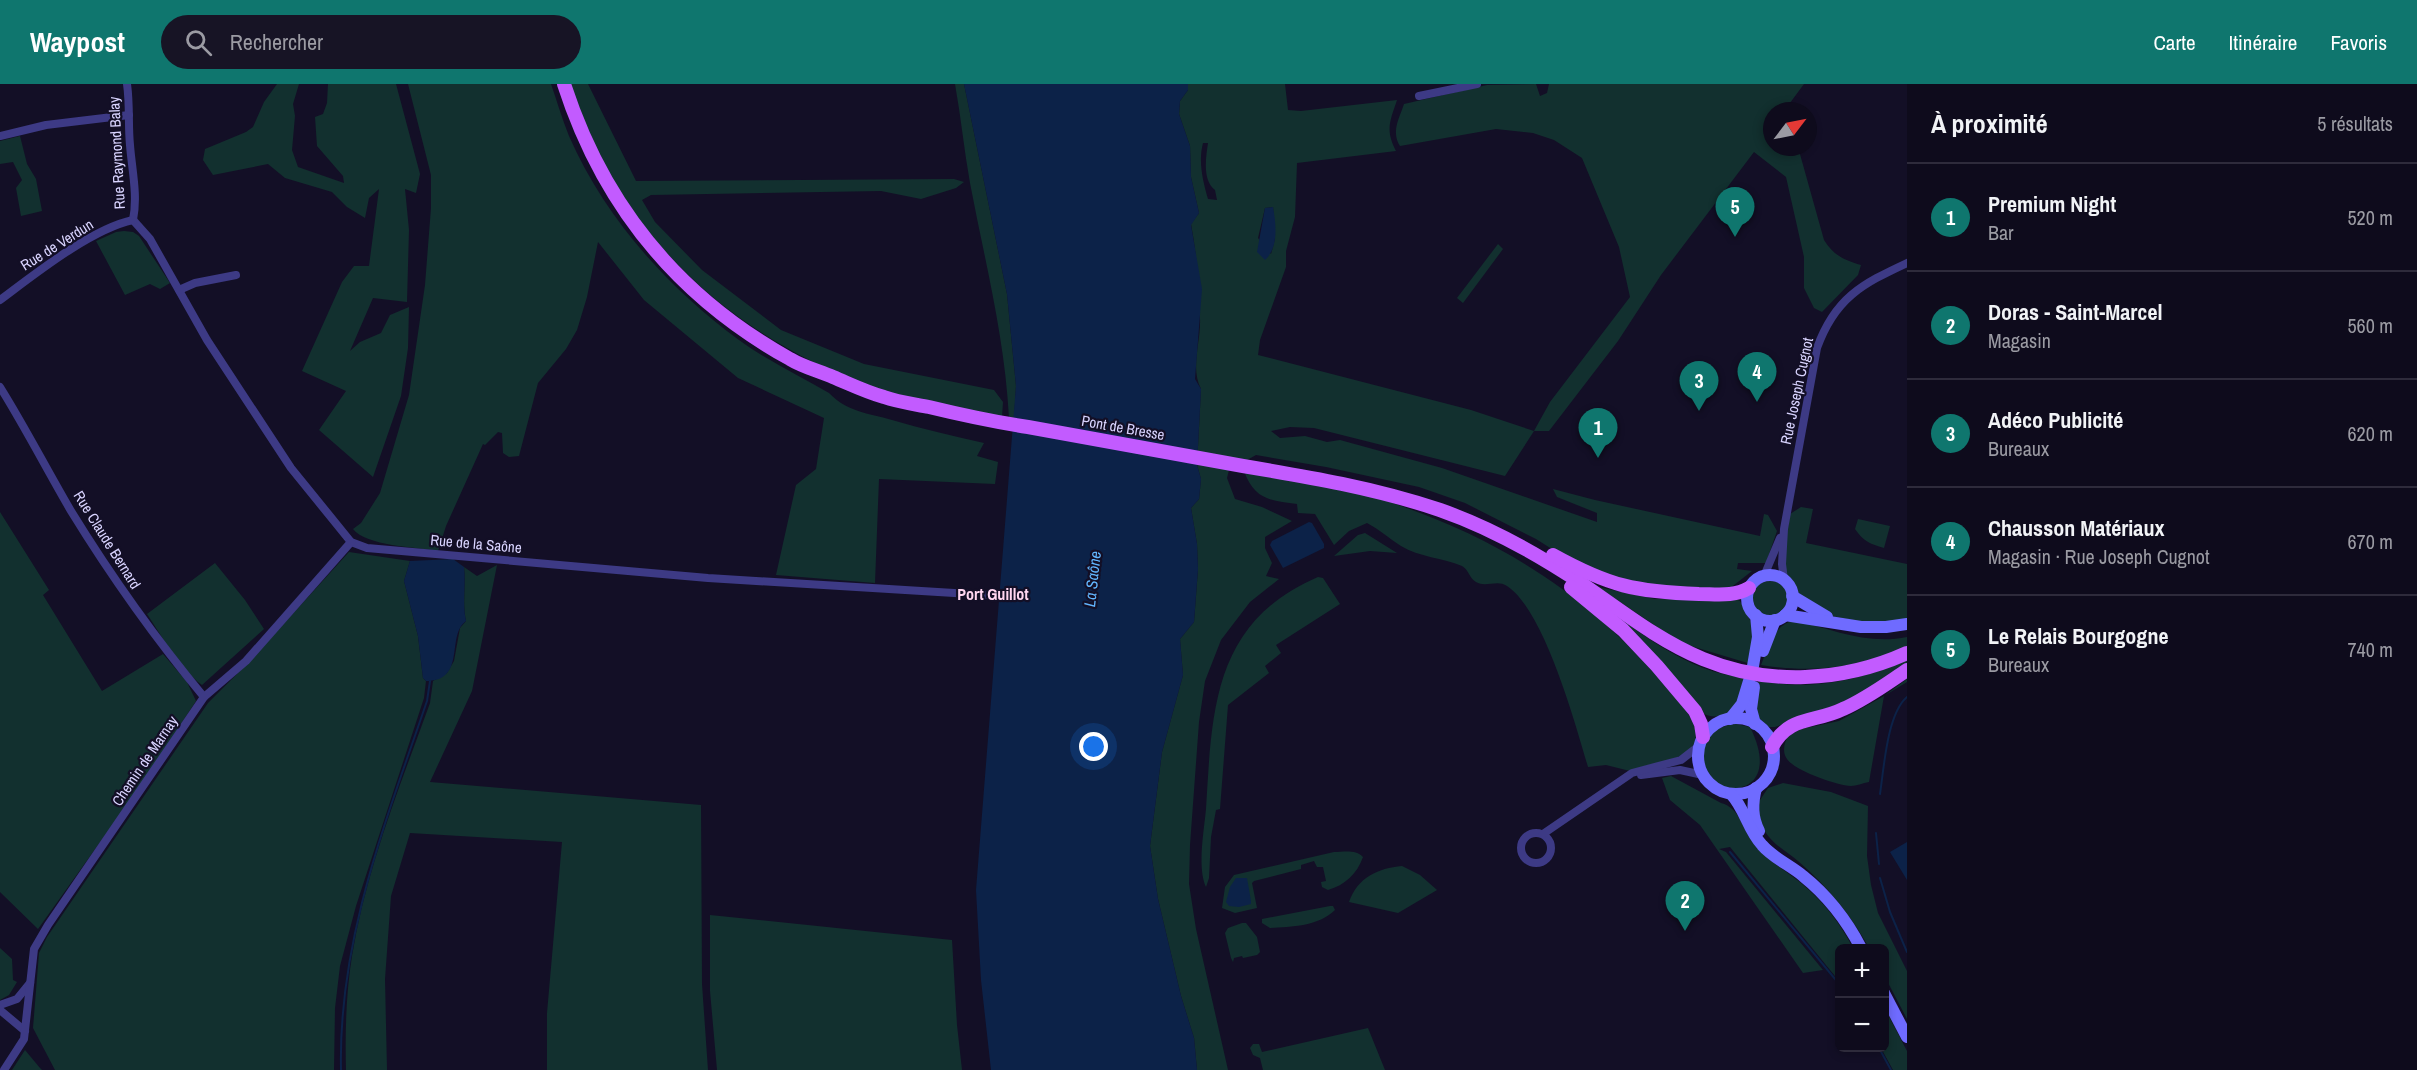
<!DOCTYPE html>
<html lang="fr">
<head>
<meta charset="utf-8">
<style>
	body { margin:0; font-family:"Archivo Narrow",sans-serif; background:#171425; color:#f1f3f6 }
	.controls { position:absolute; right:18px; bottom:18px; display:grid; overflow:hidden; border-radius:9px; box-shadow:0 3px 9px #0003 }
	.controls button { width:54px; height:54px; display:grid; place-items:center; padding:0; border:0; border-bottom:2px solid #2e2b3b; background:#0e0b1c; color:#f1f3f6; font:30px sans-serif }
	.compass { position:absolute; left:1763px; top:18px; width:54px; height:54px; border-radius:50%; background:#0e0b1c; box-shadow:0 3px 9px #0003; rotate:58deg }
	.you { position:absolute; left:1094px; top:663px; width:21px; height:21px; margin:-15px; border:4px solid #fff; border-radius:50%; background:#1a73e8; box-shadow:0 0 0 9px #1a73e833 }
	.badge { display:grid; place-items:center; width:39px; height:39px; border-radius:50%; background:#0f766e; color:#fff; font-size:20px; font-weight:700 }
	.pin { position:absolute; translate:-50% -50px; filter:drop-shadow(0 2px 3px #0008) }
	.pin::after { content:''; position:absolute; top:32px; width:21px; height:18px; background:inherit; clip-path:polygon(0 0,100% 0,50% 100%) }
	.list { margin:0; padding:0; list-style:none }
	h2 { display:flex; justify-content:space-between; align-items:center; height:78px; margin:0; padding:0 24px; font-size:26px }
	h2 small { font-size:20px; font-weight:400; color:#9b9ba3 }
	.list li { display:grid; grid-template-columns:39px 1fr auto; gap:18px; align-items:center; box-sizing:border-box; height:108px; padding:0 24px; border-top:2px solid #2e2b3b }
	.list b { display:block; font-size:22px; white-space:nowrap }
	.list p { margin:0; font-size:20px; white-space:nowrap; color:#9b9ba3 }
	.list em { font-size:20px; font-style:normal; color:#9b9ba3 }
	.icon { flex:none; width:33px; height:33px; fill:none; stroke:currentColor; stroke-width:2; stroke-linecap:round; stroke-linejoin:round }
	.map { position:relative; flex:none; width:1907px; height:986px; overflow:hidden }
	header { display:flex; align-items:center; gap:36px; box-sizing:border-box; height:84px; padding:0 30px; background:#0f766e; color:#fff }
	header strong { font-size:28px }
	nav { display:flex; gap:33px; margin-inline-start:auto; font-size:21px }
	.search { width:420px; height:54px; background:#171425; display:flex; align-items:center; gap:15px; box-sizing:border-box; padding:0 21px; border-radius:33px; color:#9b9ba3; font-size:22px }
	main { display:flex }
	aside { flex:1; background:#0e0b1c }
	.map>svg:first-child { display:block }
	.green { fill:#12302f; fill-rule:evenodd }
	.water { fill:#0c2248 }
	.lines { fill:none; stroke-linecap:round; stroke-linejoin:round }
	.stream { stroke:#0c2248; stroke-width:2 }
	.minor { stroke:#3d3a85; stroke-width:8 }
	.secondary { stroke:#6f6bff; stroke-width:12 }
	.primary { stroke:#c25bff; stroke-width:14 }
	.labels { text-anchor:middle; stroke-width:4.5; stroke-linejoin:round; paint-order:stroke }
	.street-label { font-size:15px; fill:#d9d4ff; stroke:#130f26 }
	.water-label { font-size:16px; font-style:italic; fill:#62b6ff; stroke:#130f26 }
	.neighbourhood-label { font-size:16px; font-weight:bold; fill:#ffd6f0; stroke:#130f26 }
</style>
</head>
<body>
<header>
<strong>Waypost</strong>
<div class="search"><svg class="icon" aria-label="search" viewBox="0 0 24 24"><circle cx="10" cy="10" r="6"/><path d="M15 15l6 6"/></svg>Rechercher</div>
<nav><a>Carte</a><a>Itinéraire</a><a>Favoris</a></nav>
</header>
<main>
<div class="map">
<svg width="1907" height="986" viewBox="0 0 1907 986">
	<rect width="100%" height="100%" fill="#130f26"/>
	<g class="green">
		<polygon points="277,0 299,0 293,20 295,32 292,66 298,83 344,99 343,92 317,62 315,33 323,30 327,19 328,0 396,0 420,90 416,109 405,105 409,146 407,218 373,214 350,267 360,258 381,249 390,231 409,223 408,264 401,312 373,393 319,346 346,307 302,287 342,198 354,182 369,182 379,105 369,114 365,134 347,123 332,108 285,94 268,80 213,91 203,76 205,65 246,48 253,43 264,18"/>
		<path d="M408,0H551C557,17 562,35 569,52C605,134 667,203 739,256C766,276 800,292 829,309C847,328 868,329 892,336C923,345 953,352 984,359L977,372L998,378L995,400L879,395L875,499L776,491L796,401L816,385L824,334L738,294L644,216L598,158L587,213L577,246L566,265L538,299L519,372L509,373L503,369L502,349L498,348L485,361L483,360L446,442L438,467C416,463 366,462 353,445L361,439L380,409L409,311L425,201L431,124V91Z"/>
		<path d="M569,0H588L636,97L954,95L964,98L956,104L921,115L881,107L651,111L642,116L655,138L702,186L781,246L864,280L994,306L1003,318L1002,333C958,324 912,317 869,302C724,248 619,148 569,0Z"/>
		<path d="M955,0H964L1007,210L1016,302L1014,335L1009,334C1005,254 985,178 970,99C964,66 961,33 955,0Z"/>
		<path d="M1188,0H1285L1288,26L1301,27L1397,16C1390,37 1385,46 1396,67L1297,79L1295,133L1286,167V183L1260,256L1258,271L1471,326L1534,347L1550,318L1630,213L1619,163L1582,74L1554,56L1533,49L1496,45L1400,62C1391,48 1399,35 1404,20L1487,1L1536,0L1540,12L1547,9L1549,0H1804L1787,23L1788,27H1772V63H1798L1824,156C1833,171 1844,176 1861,181L1858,191L1822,228L1814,224L1804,204V173L1786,93L1754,68L1661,191L1618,257L1549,347H1534L1505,392L1314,344L1290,343L1271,347L1280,354L1305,352L1327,358L1340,356L1442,384L1597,438V429L1557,413L1553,405L1595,416L1760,452L1764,430L1768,431L1777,447L1766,479H1738L1737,485L1752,487L1729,505L1665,506L1582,484L1536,455L1465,419L1419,403L1326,383L1256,371L1229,386L1227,394L1235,415L1262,423L1292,437L1265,453V464L1272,479L1266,492L1279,495L1250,518L1221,556L1205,597L1199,638L1190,761L1189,800L1196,845L1228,986H1197L1194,954L1181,912L1158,815L1150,762L1162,668L1183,591L1180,555L1194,538L1198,485L1197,460L1191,424L1199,415L1201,395L1197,381L1201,305C1190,284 1201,257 1200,235C1199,204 1197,171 1191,140L1199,129L1191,93L1190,62L1179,30L1180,17L1188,6ZM1203,59H1208C1206,73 1202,96 1215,106L1217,116L1208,115C1203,97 1198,78 1203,59ZM1273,123L1275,155L1271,170L1258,154L1265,124Z"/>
		<polygon points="20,52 27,80 36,95 42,127 21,132 16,104 22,96 13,78 0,80 0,57"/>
		<polygon points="124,147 133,148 139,152 170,199 160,205 150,200 125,211 96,157 116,148"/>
		<polygon points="1498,160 1503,165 1463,219 1457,214"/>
		<path d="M1244,387L1258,388C1296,396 1336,402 1374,413C1493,450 1587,508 1667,604C1678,617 1706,643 1692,663C1682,678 1646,679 1630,687L1606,681L1588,683C1575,639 1544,526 1507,502C1497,495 1486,504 1476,498C1470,495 1468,485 1462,482C1443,474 1419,473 1401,462C1390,455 1380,446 1367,439L1349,447L1334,461L1315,430L1298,429L1297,420C1270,417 1254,415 1244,387Z"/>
		<path d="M1801,423L1813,425L1806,459L1907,480V537L1877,541L1832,532L1799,511C1797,503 1791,499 1787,491C1780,474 1788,448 1790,430Z"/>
		<polygon points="0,428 49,506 43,511 102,607 163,570 187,598 196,617 138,705 38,845 0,808"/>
		<path d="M1858,435L1890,442L1884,464C1870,460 1863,457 1855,445Z"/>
		<polygon points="1365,449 1397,469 1370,467 1334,472 1358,451"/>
		<polygon points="349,468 410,477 404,497 418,552 423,594 426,597 424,614 356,822 340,882 335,924 334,986 55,986 33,944 39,869 47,853 208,619 248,579"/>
		<path d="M215,479L245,516L264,545L202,601C179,584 163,554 147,530Z"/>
		<path d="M497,481L472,607L430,698L701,721L702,900L708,986H547V929L562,758L410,749L391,812L385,895L387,986H346C345,949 346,909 352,872C366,785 400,702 430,619L433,597L447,589L454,577L460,544L466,537C462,519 466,501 464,483L477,492Z"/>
		<path d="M1318,493L1323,494L1340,520L1276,561L1281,569L1265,582L1269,589L1228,621L1220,725L1216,726L1211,753L1209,794L1206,803C1197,784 1204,747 1206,725C1212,626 1213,538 1318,493Z"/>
		<circle cx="1770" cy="515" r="18"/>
		<polygon points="1598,503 1655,515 1735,515 1740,517 1756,547 1751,580 1681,559"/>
		<path d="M1584,508C1634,543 1684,589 1747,594L1734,627C1721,633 1713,635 1700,628Z"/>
		<path d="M1795,536C1833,546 1868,561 1907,553V563C1858,583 1814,590 1761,581C1769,562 1773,541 1795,536Z"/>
		<path d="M1907,576V583L1865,610L1775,643H1769L1757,633L1755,624L1758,596C1806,608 1863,596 1907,576Z"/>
		<path d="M1907,595V598L1884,612L1869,698C1863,699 1856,702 1851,702C1836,701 1795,687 1787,675C1782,668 1784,659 1788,652L1801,645L1839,637L1884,612Z"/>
		<path d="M1736,640L1750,643C1793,729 1679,715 1706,658C1712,646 1723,641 1736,640Z"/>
		<path d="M1671,692L1721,719C1740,724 1741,743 1752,757C1764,775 1785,786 1801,799C1824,818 1840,839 1853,864H1840L1839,897L1730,763L1719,765L1726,768L1823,886L1803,889L1700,741L1670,716L1662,694Z"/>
		<path d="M1783,699L1831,708L1868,722L1867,772L1871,801L1878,829L1907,887V935L1885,893L1884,864H1869C1851,831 1827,802 1798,777C1786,767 1772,760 1764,746C1759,738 1759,727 1758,719L1768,704Z"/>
		<path d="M1334,768C1343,768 1356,765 1363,773C1357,790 1345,801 1328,806L1322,803L1321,798L1326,797L1323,783H1317L1314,777L1301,781V785L1254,797L1252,799L1257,824L1235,829L1222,824L1225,803L1234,791Z"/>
		<path d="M1402,782L1420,791L1437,806L1398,829L1349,818C1357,794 1378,784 1402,782Z"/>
		<path d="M1330,822H1333L1335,826C1319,842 1291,843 1270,844L1262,839V835Z"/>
		<polygon points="710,831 952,856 957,941 962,986 717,986 710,907"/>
		<polygon points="1242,839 1246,839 1257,853 1260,868 1257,871 1243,874 1242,872 1234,874 1233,878 1231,874 1225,849 1228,844"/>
		<polygon points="0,864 12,875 13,896 17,898 9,911 0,916"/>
		<polygon points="1885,925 1907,967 1907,986 1893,986 1881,964 1884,964"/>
		<polygon points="1368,944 1385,986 1263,986 1260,974 1253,971 1250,964 1253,960 1259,960 1262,968"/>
		<polygon points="25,966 40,984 42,986 12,986"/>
	</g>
	<g class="water">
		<polygon points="964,0 1188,0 1188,6 1180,17 1179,30 1190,62 1191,93 1199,129 1191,141 1202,205 1195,295 1201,305 1197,381 1201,395 1199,415 1191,424 1197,460 1198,485 1194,538 1180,555 1183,591 1162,668 1150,762 1158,815 1181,912 1194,954 1197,986 991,986 981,896 976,806 1016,302 1007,210"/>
		<path d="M1273,123C1276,140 1279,163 1265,176L1257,168L1265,124Z"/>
		<polygon points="1309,438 1312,439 1324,460 1324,464 1283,484 1270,461 1272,457"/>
		<path d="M453,475L464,483C466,501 462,519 466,537C464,539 461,541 460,544C450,562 462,597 426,597L423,594L418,552L404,497L410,477Z"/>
		<polygon points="1907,758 1907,796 1890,768"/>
		<polygon points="1236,794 1247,794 1251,817 1251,820 1239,823 1229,822 1226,818 1230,803"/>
	</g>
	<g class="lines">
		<g class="stream">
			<path d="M1880,710C1884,684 1887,630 1907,613"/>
			<polyline points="1876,749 1879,780"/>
			<polyline points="1730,768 1840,901"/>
			<polyline points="1880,794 1890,828 1907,868"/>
			<polyline points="1879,964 1891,986"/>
			<path d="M341,986C338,856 386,737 427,617L430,597"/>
		</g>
		<g class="minor">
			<path d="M127,0C130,21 128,41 130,61C132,87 138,111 133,136"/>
			<polyline points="1419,12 1477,0"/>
			<polyline points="0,52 46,41 129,31"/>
			<polyline points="133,136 150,155 207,256 291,384 351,458 367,464 708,494 987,511"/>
			<polyline points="179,206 195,199 236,191"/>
			<path d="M0,216C35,190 91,145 133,136"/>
			<path d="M0,303C25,343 47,386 71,427C111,492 155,554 204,613"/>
			<polyline points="1764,492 1780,454"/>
			<path d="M1784,496L1782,480L1784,445L1817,264C1835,214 1862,200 1907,179"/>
			<polyline points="1641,691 1680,686 1703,691"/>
			<circle cx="1536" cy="764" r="15"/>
			<polyline points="1543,750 1632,689 1681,676 1699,662"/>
			<polyline points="0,921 17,915 30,899"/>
			<polyline points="0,926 25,947"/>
			<polyline points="4,986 24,955 34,865 48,841 204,613 246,577 351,458"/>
		</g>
		<g class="secondary">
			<circle cx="1770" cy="514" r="23"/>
			<polyline points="1792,512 1827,533"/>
			<polyline points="1785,531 1861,543 1886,543 1907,540"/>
			<polyline points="1763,567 1775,536"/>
			<polyline points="1753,582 1758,553 1756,531"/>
			<polyline points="1754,603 1751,625 1755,640"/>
			<circle cx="1736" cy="672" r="38"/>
			<polyline points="1730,635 1742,620 1749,597"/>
			<path d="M1756,704C1752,720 1752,733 1759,747"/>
			<path d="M1731,710C1745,725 1748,746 1762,761C1773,774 1790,781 1803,792C1828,812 1847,837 1861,864"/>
			<polyline points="1884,909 1907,953"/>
		</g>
		<g class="primary">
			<path d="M564,0C603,121 678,213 790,275C803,283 819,287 833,293C850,300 866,308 884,313C898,318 914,320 929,323C962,331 995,338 1028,343C1100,356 1171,369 1243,382C1309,393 1375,404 1440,426C1489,443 1534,468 1578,497C1618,524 1657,556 1703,575C1768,602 1843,598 1907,569"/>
			<path d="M1553,471C1609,502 1636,508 1699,510C1716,510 1734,513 1749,504"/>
			<polyline points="1571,503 1623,546 1657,582 1695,627 1701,640 1703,653"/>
			<path d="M1772,663C1789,631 1815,639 1843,625C1866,615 1886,600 1907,586"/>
		</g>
	</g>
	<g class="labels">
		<g class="street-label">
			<text transform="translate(117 69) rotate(-93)" y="5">Rue Raymond Balay</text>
			<text transform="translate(57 161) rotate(-32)" y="5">Rue de Verdun</text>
			<text transform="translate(1797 307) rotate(-78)" y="5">Rue Joseph Cugnot</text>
			<text transform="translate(1123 344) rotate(10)" y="5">Pont de Bresse</text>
			<text transform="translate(107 456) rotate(58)" y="5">Rue Claude Bernard</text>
			<text transform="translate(476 460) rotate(5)" y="5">Rue de la Saône</text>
			<text transform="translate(145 677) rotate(-56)" y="5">Chemin de Marnay</text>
		</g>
		<g class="water-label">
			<text transform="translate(1092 495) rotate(-84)" y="6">La Saône</text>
		</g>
		<g class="neighbourhood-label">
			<text x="993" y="516">Port Guillot</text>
		</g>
	</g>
</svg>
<div class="controls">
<button>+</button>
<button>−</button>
</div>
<svg class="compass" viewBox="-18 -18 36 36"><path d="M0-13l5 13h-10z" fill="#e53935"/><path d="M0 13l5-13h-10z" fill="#9b9ba3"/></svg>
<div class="you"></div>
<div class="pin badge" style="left:1598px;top:374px">1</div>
<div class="pin badge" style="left:1685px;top:847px">2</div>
<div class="pin badge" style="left:1699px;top:327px">3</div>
<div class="pin badge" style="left:1757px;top:318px">4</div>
<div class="pin badge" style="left:1735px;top:153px">5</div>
</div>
<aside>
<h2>À proximité<small>5 résultats</small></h2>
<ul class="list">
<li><span class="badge">1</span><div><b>Premium Night</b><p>Bar</p></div><em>520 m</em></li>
<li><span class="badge">2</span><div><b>Doras - Saint-Marcel</b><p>Magasin</p></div><em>560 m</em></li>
<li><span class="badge">3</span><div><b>Adéco Publicité</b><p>Bureaux</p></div><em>620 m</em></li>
<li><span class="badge">4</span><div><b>Chausson Matériaux</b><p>Magasin · Rue Joseph Cugnot</p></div><em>670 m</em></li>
<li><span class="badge">5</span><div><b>Le Relais Bourgogne</b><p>Bureaux</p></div><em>740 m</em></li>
</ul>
</aside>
</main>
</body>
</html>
